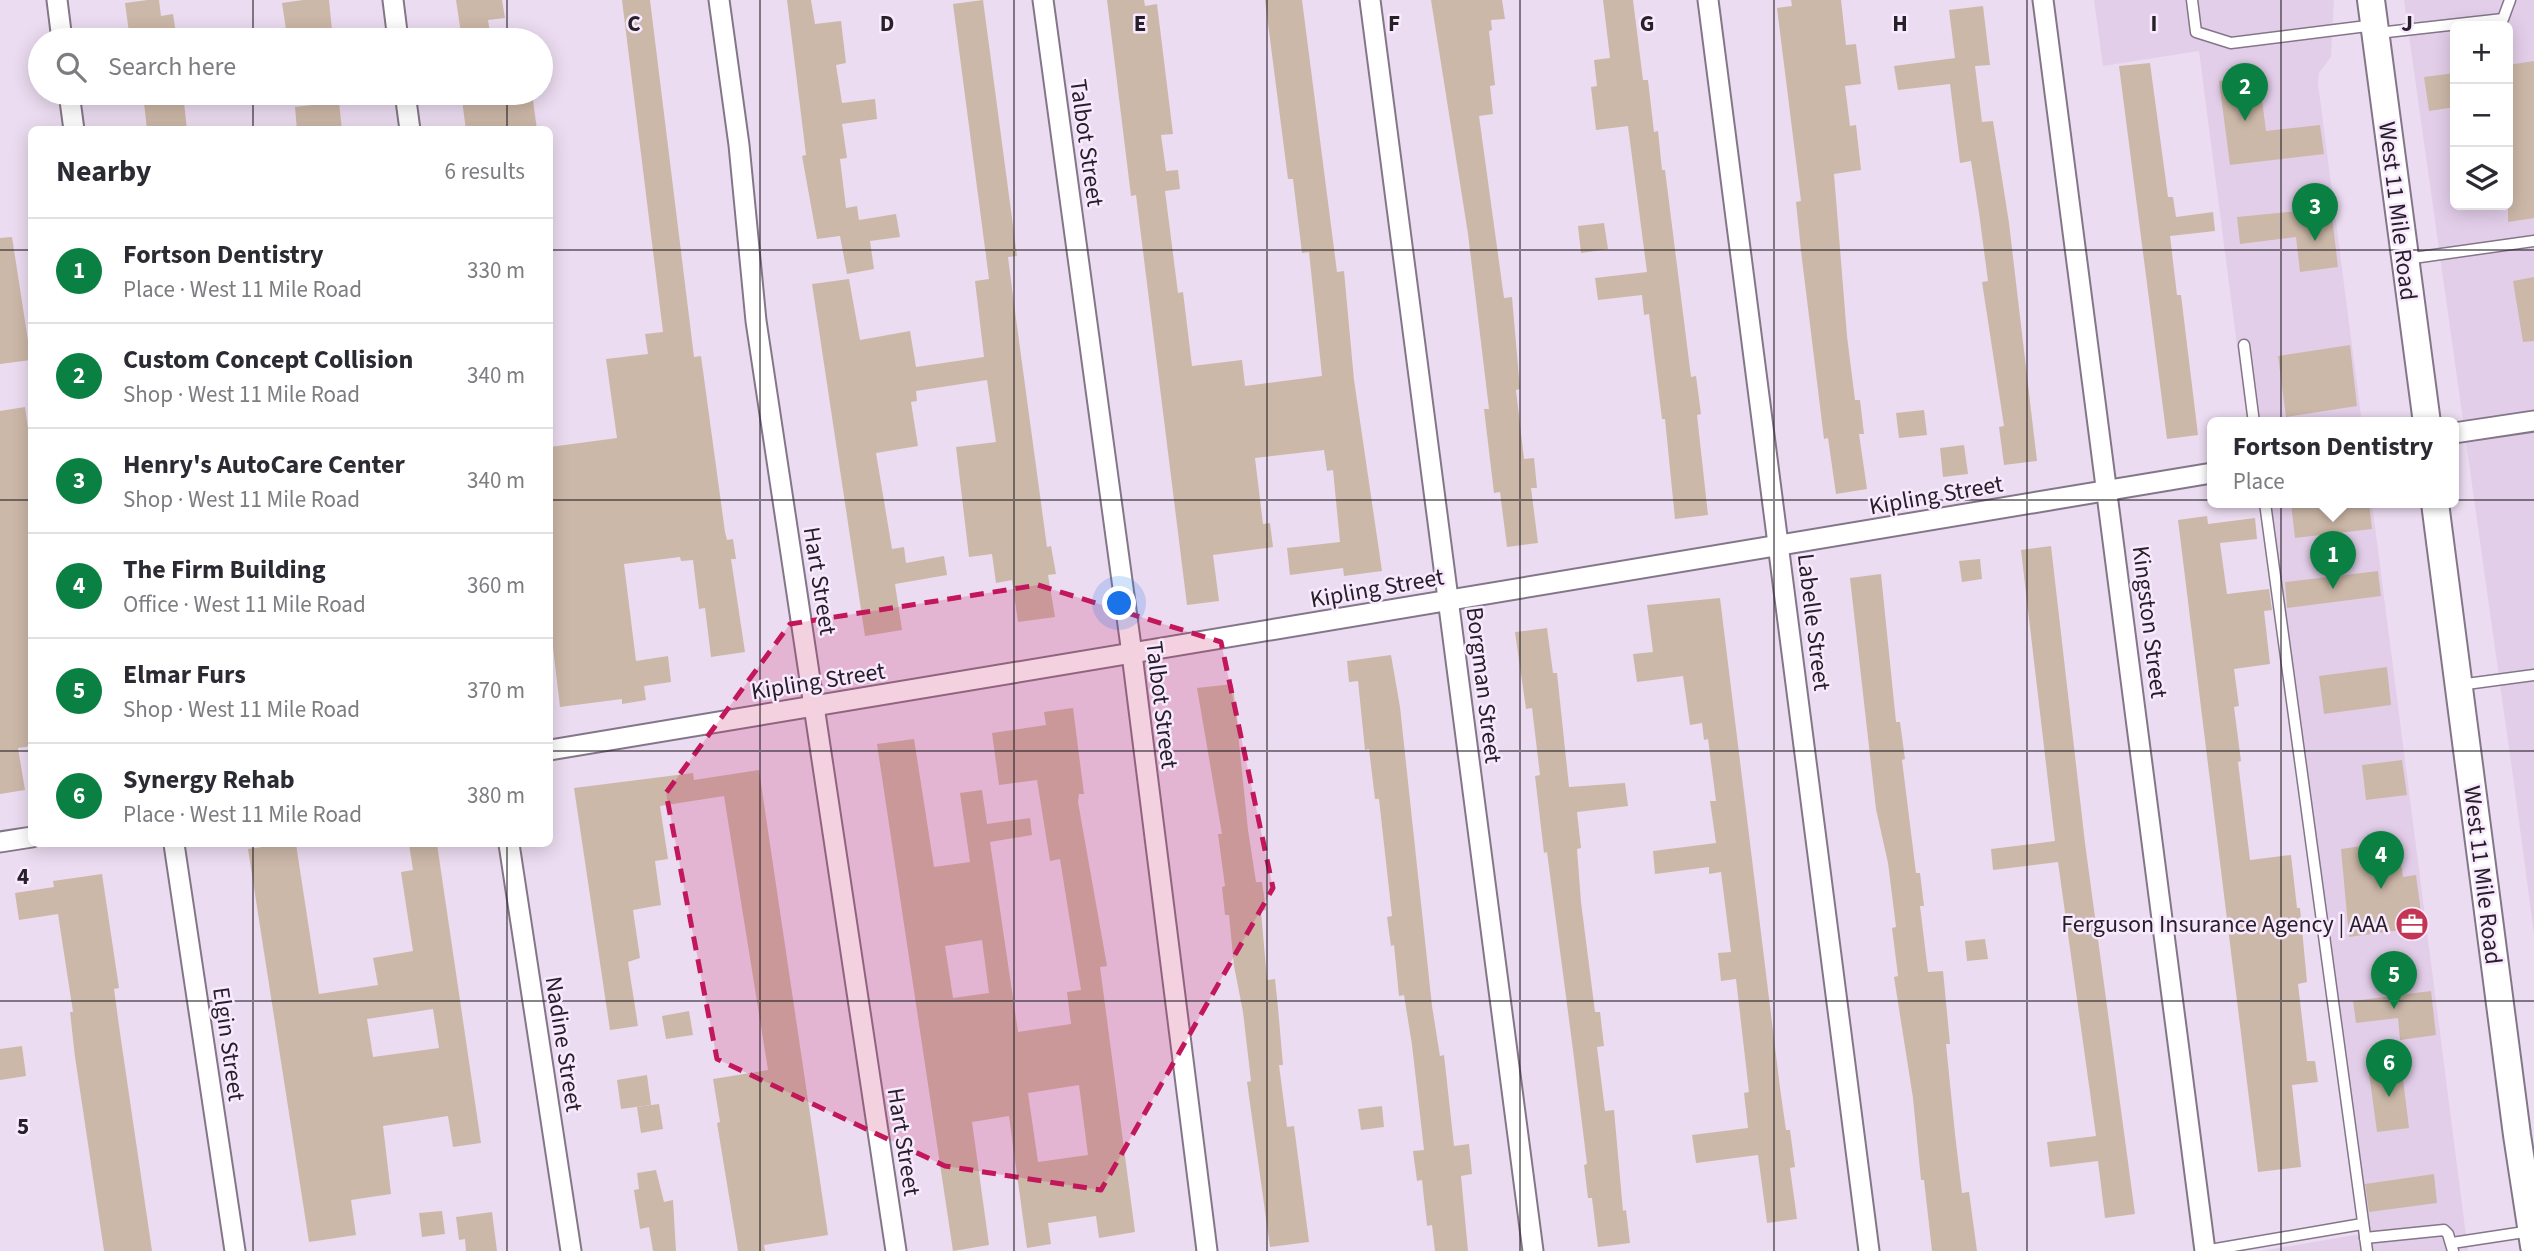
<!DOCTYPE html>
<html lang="en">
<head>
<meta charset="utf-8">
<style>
	body { margin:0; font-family:"Source Sans 3",sans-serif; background:#f7f7f7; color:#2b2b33 }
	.controls { position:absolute; right:21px; top:21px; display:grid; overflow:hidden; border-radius:10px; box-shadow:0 4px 18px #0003 }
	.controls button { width:63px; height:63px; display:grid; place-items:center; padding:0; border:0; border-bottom:2px solid #e1e1e2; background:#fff; color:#2b2b33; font:35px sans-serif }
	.you { position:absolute; left:1120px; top:604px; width:24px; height:24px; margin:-18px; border:5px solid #fff; border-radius:50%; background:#1a73e8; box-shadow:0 0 0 10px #1a73e833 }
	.badge { display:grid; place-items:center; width:46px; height:46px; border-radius:50%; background:#0b8043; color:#fff; font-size:23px; font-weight:700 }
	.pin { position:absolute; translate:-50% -58px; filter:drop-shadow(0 2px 4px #0008) }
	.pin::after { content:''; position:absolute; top:37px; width:24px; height:21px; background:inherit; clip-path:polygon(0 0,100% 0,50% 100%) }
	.popup { position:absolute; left:2207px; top:417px; width:252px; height:91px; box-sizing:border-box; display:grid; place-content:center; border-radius:10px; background:#fff; filter:drop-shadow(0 2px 5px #0005); font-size:23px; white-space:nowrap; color:#7c7c81 }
	.popup b { font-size:26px; color:#2b2b33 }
	.popup::after { content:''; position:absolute; left:50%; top:100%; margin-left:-14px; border:14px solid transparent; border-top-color:#fff }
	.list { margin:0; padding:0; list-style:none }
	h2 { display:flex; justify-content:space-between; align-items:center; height:91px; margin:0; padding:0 28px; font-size:30px }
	h2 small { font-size:23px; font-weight:400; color:#7c7c81 }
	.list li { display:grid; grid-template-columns:46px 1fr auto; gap:21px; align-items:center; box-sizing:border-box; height:105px; padding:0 28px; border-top:2px solid #e1e1e2 }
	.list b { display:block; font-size:26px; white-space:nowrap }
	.list p { margin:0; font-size:23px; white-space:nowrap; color:#7c7c81 }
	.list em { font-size:23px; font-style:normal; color:#7c7c81 }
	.icon { flex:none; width:38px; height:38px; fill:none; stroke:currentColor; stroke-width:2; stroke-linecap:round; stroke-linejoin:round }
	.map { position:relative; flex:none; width:2534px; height:1251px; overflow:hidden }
	.search { position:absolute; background:#fff; box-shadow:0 4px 18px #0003; left:28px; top:28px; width:525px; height:77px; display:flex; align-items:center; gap:18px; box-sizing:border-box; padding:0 24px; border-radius:38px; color:#7c7c81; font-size:26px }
	.panel { position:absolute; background:#fff; box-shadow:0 4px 18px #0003; left:28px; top:126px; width:525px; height:721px; border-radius:10px }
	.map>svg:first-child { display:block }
	.built { fill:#e3cee9; fill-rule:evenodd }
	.building { fill:#ccb8a8; fill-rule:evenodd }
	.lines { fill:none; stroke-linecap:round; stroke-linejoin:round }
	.service-casing { stroke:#847689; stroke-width:13 }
	.minor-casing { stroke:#847689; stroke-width:23 }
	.secondary-casing { stroke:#847689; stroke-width:30 }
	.service { stroke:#fff; stroke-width:10 }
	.minor { stroke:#fff; stroke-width:19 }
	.secondary { stroke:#fff; stroke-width:26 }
	.marked { fill:#c2185b; fill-opacity:0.2; stroke:#c2185b; stroke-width:5; stroke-dasharray:14 9; stroke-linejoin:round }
	.grid { fill:none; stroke:#262028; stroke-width:2; stroke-opacity:0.55 }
	.labels { text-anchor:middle; stroke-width:5; stroke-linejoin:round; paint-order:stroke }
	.street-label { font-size:24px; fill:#262028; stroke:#f9e9fe }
	.poi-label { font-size:24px; fill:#262028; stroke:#f9e9fe; text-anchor:end }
	.grid-label { font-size:23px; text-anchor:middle; font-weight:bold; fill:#262028; stroke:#f9e9fe; stroke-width:5; stroke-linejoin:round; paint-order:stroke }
</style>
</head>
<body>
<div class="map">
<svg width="2534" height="1251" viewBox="0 0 2534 1251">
	<rect width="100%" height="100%" fill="#ecdcf1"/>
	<g class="built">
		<polygon points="2094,0 2334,0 2331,57 2319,73 2318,83 2362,423 2247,423 2199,51 2103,66"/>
		<path d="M2404,0H2534V934L2515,791ZM2455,26H2508V205H2455Z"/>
		<polygon points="2269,503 2372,503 2468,1251 2261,1251 2366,1233"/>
	</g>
	<g class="building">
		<polygon points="148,0 159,0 161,16 173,14 177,40 130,40 125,3"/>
		<polygon points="303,0 329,0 332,30 287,36 282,3"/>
		<polygon points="456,0 502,0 505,18 488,20 491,40 462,40"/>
		<polygon points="622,0 650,0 694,357 701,356 725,532 727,540 733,539 736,559 731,559 745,652 711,657 705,608 699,609 693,560 681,561 680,557 624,564 636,661 668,656 671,682 644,686 646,700 622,704 622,699 560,707 550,622 550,447 617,438 606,359 648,354 645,334 663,332"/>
		<polygon points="787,0 811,0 815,24 841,21 846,63 836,65 842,103 875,99 877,119 842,124 847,158 840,159 846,208 857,206 859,220 896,214 900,237 870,241 874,269 847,274 840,236 817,239 802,156 806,155"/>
		<polygon points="983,0 1017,256 1008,257 1014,304 1047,547 1051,546 1056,574 1048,575 1055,617 1018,622 1012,580 996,583 992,554 969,557 956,447 996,442 987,380 916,391 917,401 911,402 918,446 876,453 892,549 904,547 906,563 944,556 947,575 895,584 902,630 865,636 812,284 849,279 860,340 910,331 916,367 984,357 975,281 989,279 953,4"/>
		<polygon points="1107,0 1144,0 1145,6 1157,4 1173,134 1161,135 1166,171 1178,170 1180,189 1165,191 1178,293 1183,292 1192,366 1242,360 1245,386 1322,376 1309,252 1302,253 1293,179 1288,179 1265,0 1302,0 1337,272 1344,271 1354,380 1382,571 1344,576 1343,568 1290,575 1287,548 1340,542 1333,470 1327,471 1324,450 1255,458 1263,524 1270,523 1273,547 1213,555 1219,601 1187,605 1136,195 1131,196"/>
		<polygon points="1431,0 1502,0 1505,19 1491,20 1492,30 1489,31 1495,85 1490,86 1493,114 1479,116 1504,298 1512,297 1520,389 1516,390 1524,459 1534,458 1537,488 1531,488 1538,543 1507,547 1500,492 1494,493 1484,409 1489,409 1468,234"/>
		<polygon points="1603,0 1633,0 1643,80 1648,80 1654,132 1658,131 1662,170 1665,170 1691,377 1696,376 1701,414 1697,415 1708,515 1675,519 1665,419 1662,419 1649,314 1644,315 1642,295 1598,300 1595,278 1647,272 1628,126 1596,130 1591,87 1597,86 1594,60 1610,58"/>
		<polygon points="1791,0 1841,0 1846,45 1856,44 1861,84 1845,86 1850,126 1856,125 1861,170 1834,174 1847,336 1855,400 1860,400 1864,434 1859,434 1867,489 1836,494 1828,438 1824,439 1801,251 1796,202 1801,201 1777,8 1792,6"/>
		<polygon points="1983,6 1990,65 1975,66 1982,122 1993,121 2009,223 2037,461 2004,465 1999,427 2004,426 1982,282 1988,281 1979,213 1971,161 1960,163 1950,84 1898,90 1894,66 1955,58 1949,10"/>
		<polygon points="2534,61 2534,218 2508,222 2508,65"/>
		<polygon points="2150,63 2168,197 2173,197 2176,217 2213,212 2215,231 2170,236 2177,295 2181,295 2198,435 2167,439 2119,66"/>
		<polygon points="2455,73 2455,107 2429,111 2424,77"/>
		<polygon points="2259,76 2266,131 2320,125 2324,154 2230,165 2219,81"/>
		<polygon points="143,93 183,93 187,130 147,130"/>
		<polygon points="461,93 532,93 537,130 466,130"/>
		<polygon points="339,102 342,130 297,130 295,107"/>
		<polygon points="2331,208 2338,267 2300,272 2296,237 2240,244 2237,217"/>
		<polygon points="1604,223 1608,249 1581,253 1578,226"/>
		<polygon points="12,237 31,360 0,364 0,238"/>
		<polygon points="2534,277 2534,341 2523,342 2513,281"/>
		<polygon points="2350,345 2357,406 2286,417 2278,356"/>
		<polygon points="25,407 32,456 32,746 18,748 25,790 0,794 0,411"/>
		<polygon points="1924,410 1927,435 1899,438 1896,413"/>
		<polygon points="1964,445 1968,474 1943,477 1940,448"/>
		<polygon points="2291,503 2369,503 2372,529 2295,538"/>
		<polygon points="2207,516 2208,524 2255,518 2257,539 2220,543 2227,594 2269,589 2272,610 2264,611 2270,664 2234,669 2239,706 2234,707 2241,761 2238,762 2250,860 2291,855 2297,908 2300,908 2307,982 2298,984 2307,1061 2315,1061 2318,1082 2292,1085 2301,1167 2258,1172 2178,520"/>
		<polygon points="2051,546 2085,843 2135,1214 2105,1218 2098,1161 2050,1167 2047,1142 2096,1136 2058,862 1993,870 1991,849 2055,841 2021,550"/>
		<polygon points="1980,559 1982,579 1962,582 1959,561"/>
		<polygon points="2378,571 2381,596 2287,608 2285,582"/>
		<polygon points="1881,574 1896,722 1900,722 1905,759 1902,760 1916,873 1920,873 1924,906 1920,906 1928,972 1943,971 1950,1044 1946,1044 1955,1134 1962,1193 1969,1192 1977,1251 1932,1251 1924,1180 1921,1180 1913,1098 1894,977 1898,976 1892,928 1896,927 1888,863 1876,809 1850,578"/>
		<polygon points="1720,598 1780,1088 1786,1130 1790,1130 1795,1167 1790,1168 1797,1219 1767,1223 1758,1155 1696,1163 1692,1135 1748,1128 1744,1093 1749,1092 1736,979 1721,981 1718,953 1731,952 1721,872 1709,874 1709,867 1655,874 1653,851 1716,843 1710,801 1716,801 1708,739 1704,740 1702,723 1690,725 1683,676 1637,682 1633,654 1653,652 1647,605"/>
		<polygon points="1547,628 1553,673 1557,673 1569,787 1625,783 1628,806 1577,812 1581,848 1577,849 1581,902 1595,1012 1600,1012 1604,1046 1597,1047 1605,1111 1614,1110 1623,1211 1626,1210 1630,1243 1598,1247 1592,1198 1588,1198 1584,1165 1587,1164 1573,1050 1547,852 1544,853 1535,776 1540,775 1532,708 1526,709 1515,632"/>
		<polygon points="1391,655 1400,707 1432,1006 1440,1056 1444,1055 1454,1146 1469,1144 1472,1174 1461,1176 1468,1251 1435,1251 1432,1225 1427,1226 1422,1180 1417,1181 1413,1151 1424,1150 1412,1045 1404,995 1399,996 1394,945 1391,946 1387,917 1392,916 1379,799 1375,799 1369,749 1365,750 1358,681 1349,682 1347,661"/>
		<polygon points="2387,667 2391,705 2324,714 2319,676"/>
		<polygon points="1233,684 1248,830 1256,882 1262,882 1266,910 1261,911 1267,980 1275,979 1278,1008 1283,1065 1279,1065 1287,1127 1294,1126 1309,1242 1270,1247 1247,1082 1251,1081 1243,1012 1234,966 1229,915 1225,915 1222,887 1225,886 1218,834 1222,834 1197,688"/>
		<path d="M1073,708L1084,794H1079L1078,802L1107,966L1100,967L1135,1232L1099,1238L1096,1216L1048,1223L1051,1244L1027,1248L1009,1116L972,1122L989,1245L953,1251L877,744L914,739L934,867L970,862L960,793L982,790L987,824L1030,818L1032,835L990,842L1018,1032L1071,1024L1067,992L1081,990L1060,859L1050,861L1037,780L999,785L992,733L1046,725L1044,712ZM982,940L989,993L953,998L945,946ZM1079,1085L1088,1155L1038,1162L1028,1093Z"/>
		<polygon points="2402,760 2407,795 2366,800 2362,765"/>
		<polygon points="759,770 828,1235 764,1245 765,1251 738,1251 717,1123 720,1122 713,1079 768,1070 724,796 660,806 668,859 655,861 661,905 633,910 640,958 628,962 638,1026 610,1030 574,788 693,773 694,780"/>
		<polygon points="2398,841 2403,877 2416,875 2423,927 2349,937 2341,849"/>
		<path d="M283,844H296L319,994L378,985L373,958L413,951L401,872L413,870L409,844H437L481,1143L453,1147L448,1116L383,1126L391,1194L351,1200L356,1235L309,1242L248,849ZM433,1009L439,1048L373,1057L367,1019Z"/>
		<polygon points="102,874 119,988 114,989 120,1033 152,1251 104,1251 75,1057 70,1012 73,1012 58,914 19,920 15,893 54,887 53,881"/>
		<polygon points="1985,939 1988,959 1967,961 1965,941"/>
		<polygon points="2431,991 2436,1035 2400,1040 2398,1018 2356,1023 2353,1001"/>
		<polygon points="689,1011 693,1035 666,1039 662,1016"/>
		<polygon points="22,1046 26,1076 0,1080 0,1049"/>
		<polygon points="2401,1062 2409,1128 2377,1132 2368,1066"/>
		<polygon points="647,1075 651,1105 621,1109 617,1080"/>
		<polygon points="659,1104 663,1129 641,1133 637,1107"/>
		<polygon points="1382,1106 1384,1127 1361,1130 1358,1109"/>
		<polygon points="656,1170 664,1202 673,1200 676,1251 653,1251 649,1227 640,1229 634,1190 639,1189 637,1173"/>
		<polygon points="2434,1174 2437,1203 2369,1212 2365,1184"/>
		<polygon points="442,1211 445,1234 422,1237 419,1213"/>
		<polygon points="492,1212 497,1251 466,1251 465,1239 459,1240 456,1217"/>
	</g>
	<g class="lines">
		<defs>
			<g id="service">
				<polyline points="2192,0 2196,32 2231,43 2375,25"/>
				<polyline points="2378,33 2503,19 2510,0"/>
				<polyline points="2406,259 2534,241"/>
				<polyline points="2244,345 2254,423"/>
				<polyline points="2265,503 2367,1251"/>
				<polyline points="2459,685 2534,675"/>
				<polyline points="2365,1238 2444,1230 2448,1234 2453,1251"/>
				<polyline points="2452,1243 2531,1231"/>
				<polyline points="2204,1251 2362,1224"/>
			</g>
			<g id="minor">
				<polyline points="57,0 62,40"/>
				<polyline points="393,0 398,40"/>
				<polyline points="719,0 739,145 756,321 896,1251"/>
				<polyline points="1043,0 1132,654 1207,1251"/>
				<polyline points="1370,0 1533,1251"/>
				<polyline points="1708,0 1869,1251"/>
				<polyline points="2043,0 2205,1251"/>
				<polyline points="69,93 74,130"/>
				<polyline points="405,93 410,130"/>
				<polyline points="2454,433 2534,421"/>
				<polyline points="550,750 2212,473"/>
				<polyline points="0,842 32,837"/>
				<polyline points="174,844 235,1251"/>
				<polyline points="509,844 571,1251"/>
			</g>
			<g id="secondary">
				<polyline points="2371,0 2427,423"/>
				<polyline points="2435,503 2517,1135 2534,1246"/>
			</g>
		</defs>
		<use href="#service" class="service-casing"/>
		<use href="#minor" class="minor-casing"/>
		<use href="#secondary" class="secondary-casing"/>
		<use href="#service" class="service"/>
		<use href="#minor" class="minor"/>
		<use href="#secondary" class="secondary"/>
	</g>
	<path class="marked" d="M1038,585L1221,642L1273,888L1101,1190L945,1166L717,1059L666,793L790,624Z"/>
	<path class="grid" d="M253,0V40M507,0V40M760,0V1251M1014,0V1251M1267,0V1251M1520,0V1251M1774,0V1251M2027,0V1251M2281,0V1251M253,93V130M507,93V130M0,250H32M550,250H2534M0,500H32M550,500H2534M0,751H32M550,751H2534M253,844V1251M507,844V1251M0,1001H2534"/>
	<defs>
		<symbol id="office-disc" viewBox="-11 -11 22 22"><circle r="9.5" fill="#c43453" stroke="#f9e9fe"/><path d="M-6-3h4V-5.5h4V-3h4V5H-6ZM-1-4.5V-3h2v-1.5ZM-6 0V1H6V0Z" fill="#fff"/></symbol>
	</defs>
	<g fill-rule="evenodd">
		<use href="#office-disc" x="2393" y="905" width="38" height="38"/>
	</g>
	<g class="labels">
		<g class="street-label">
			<text transform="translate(1087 143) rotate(82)" y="8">Talbot Street</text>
			<text transform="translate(2398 211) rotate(83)" y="8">West 11 Mile Road</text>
			<text transform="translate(1936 495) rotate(-10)" y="8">Kipling Street</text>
			<text transform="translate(820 581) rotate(81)" y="8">Hart Street</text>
			<text transform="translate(1377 588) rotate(-10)" y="8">Kipling Street</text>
			<text transform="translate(1814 622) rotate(83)" y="8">Labelle Street</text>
			<text transform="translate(2150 622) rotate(83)" y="8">Kingston Street</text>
			<text transform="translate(818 681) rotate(-9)" y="8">Kipling Street</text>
			<text transform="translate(1484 685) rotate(83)" y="8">Borgman Street</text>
			<text transform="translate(1162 705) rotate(83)" y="8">Talbot Street</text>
			<text transform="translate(2483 875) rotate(83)" y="8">West 11 Mile Road</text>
			<text transform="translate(229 1044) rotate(82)" y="8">Elgin Street</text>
			<text transform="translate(564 1044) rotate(81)" y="8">Nadine Street</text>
			<text transform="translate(904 1142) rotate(81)" y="8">Hart Street</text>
		</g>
		<g class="poi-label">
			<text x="2388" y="932">Ferguson Insurance Agency | AAA</text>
		</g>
	</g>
	<g class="grid-label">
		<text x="634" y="31">C</text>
		<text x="887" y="31">D</text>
		<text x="1140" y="31">E</text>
		<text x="1394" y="31">F</text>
		<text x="1647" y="31">G</text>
		<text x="1900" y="31">H</text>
		<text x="2154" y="31">I</text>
		<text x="2407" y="31">J</text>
		<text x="23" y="884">4</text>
		<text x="23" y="1134">5</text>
	</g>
</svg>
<div class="controls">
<button>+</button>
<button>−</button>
<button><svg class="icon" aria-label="layers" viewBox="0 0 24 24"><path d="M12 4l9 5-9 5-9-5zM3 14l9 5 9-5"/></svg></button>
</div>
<div class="you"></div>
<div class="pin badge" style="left:2333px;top:589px">1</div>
<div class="popup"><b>Fortson Dentistry</b>Place</div>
<div class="pin badge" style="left:2245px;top:121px">2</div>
<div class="pin badge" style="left:2315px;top:241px">3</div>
<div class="pin badge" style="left:2381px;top:889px">4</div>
<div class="pin badge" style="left:2394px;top:1009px">5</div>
<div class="pin badge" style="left:2389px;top:1097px">6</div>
<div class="search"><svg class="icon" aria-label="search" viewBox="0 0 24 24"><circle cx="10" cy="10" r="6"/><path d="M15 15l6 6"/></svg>Search here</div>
<section class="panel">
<h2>Nearby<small>6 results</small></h2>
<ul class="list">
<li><span class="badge">1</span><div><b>Fortson Dentistry</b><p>Place · West 11 Mile Road</p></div><em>330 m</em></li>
<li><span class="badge">2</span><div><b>Custom Concept Collision</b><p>Shop · West 11 Mile Road</p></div><em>340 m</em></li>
<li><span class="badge">3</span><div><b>Henry's AutoCare Center</b><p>Shop · West 11 Mile Road</p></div><em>340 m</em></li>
<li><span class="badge">4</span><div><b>The Firm Building</b><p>Office · West 11 Mile Road</p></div><em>360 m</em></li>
<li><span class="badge">5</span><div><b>Elmar Furs</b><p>Shop · West 11 Mile Road</p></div><em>370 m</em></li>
<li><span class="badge">6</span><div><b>Synergy Rehab</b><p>Place · West 11 Mile Road</p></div><em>380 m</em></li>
</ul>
</section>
</div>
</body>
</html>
